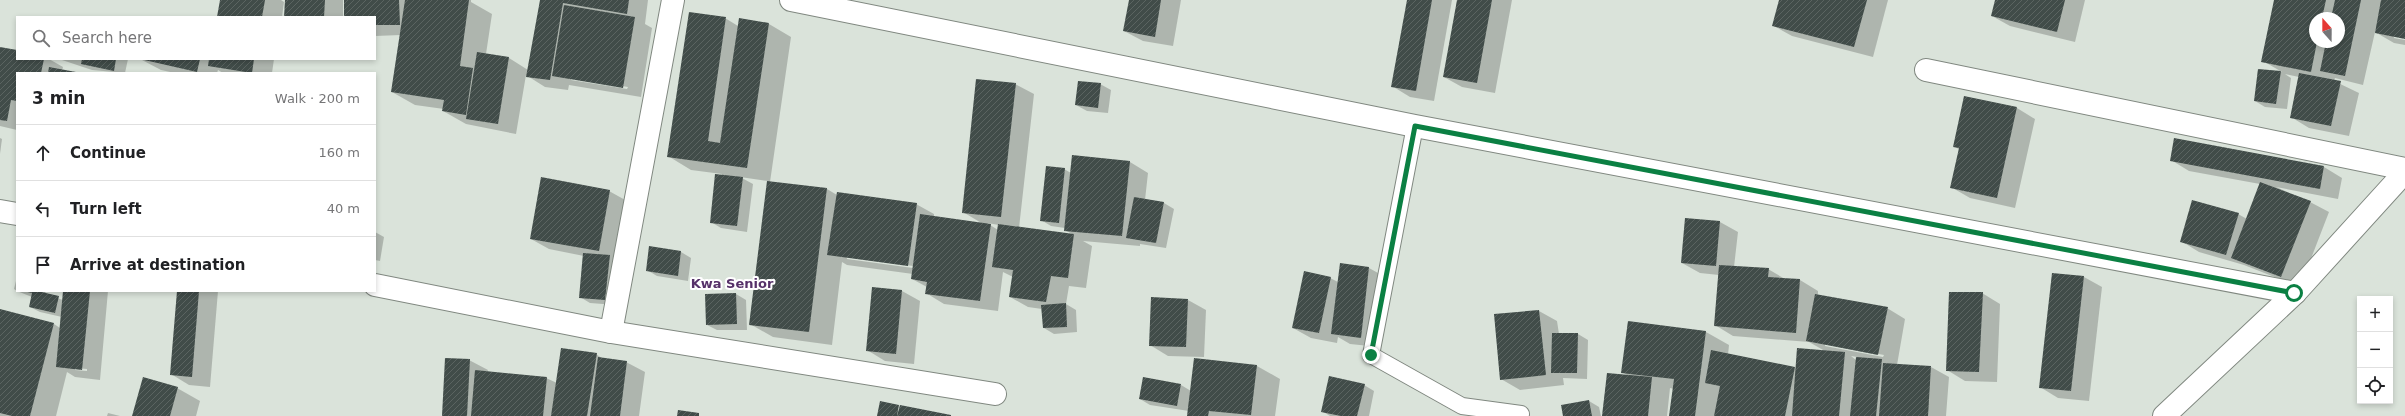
<!DOCTYPE html>
<html lang="en">
<head>
<meta charset="utf-8">
<style>
	body { margin:0; font-family:"DejaVu Sans",sans-serif; background:#f2f2f2; color:#202124 }
	.controls { position:absolute; right:12px; bottom:12px; display:grid; overflow:hidden; border-radius:0px; box-shadow:0 2px 6px #0003 }
	.controls button { width:36px; height:36px; display:grid; place-items:center; padding:0; border:0; border-bottom:1px solid #e0e0e0; background:#fff; color:#202124; font:20px sans-serif }
	.compass { position:absolute; left:2309px; top:12px; width:36px; height:36px; border-radius:50%; background:#fff; box-shadow:0 2px 6px #0003; rotate:339deg }
	.stop { position:absolute; width:12px; height:12px; margin:-9px; border:3px solid #0b8043; border-radius:50%; background:#fff }
	.stop.end { background:#0b8043; border-color:#fff; box-shadow:0 1px 4px #0008 }
	.list { margin:0; padding:0; list-style:none }
	h2 { display:flex; justify-content:space-between; align-items:center; height:52px; margin:0; padding:0 16px; font-size:17px }
	h2 small { font-size:13px; font-weight:400; color:#757577 }
	.list li { display:grid; grid-template-columns:26px 1fr auto; gap:12px; align-items:center; box-sizing:border-box; height:56px; padding:0 16px; border-top:1px solid #e0e0e0 }
	.list b { display:block; font-size:15px; white-space:nowrap }
	.list em { font-size:13px; font-style:normal; color:#757577 }
	.icon { flex:none; width:22px; height:22px; fill:none; stroke:currentColor; stroke-width:2; stroke-linecap:round; stroke-linejoin:round }
	.map { position:relative; flex:none; width:2405px; height:416px; overflow:hidden }
	.search { position:absolute; background:#fff; box-shadow:0 2px 6px #0003; left:16px; top:16px; width:360px; height:44px; display:flex; align-items:center; gap:10px; box-sizing:border-box; padding:0 14px; border-radius:0px; color:#757577; font-size:15px }
	.panel { position:absolute; background:#fff; box-shadow:0 2px 6px #0003; left:16px; top:72px; width:360px; height:220px; border-radius:0px }
	.map>svg:first-child { display:block }
	.shadow { fill:#0003; fill-rule:evenodd }
	.building { fill:url(#building-hatch) }
	.lines { fill:none; stroke-linecap:round; stroke-linejoin:round }
	.service-casing { stroke:#808880; stroke-width:18 }
	.minor-casing { stroke:#808880; stroke-width:24 }
	.service { stroke:#fff; stroke-width:16 }
	.minor { stroke:#fff; stroke-width:22 }
	.route { stroke:#0b8043; stroke-width:5 }
	.labels { text-anchor:middle; stroke-width:4; stroke-linejoin:round; paint-order:stroke }
	.quarter-label { font-size:13px; font-weight:bold; fill:#563169; stroke:#fff }
</style>
</head>
<body>
<div class="map">
<svg width="2405" height="416" viewBox="0 0 2405 416">
	<defs>
		<pattern id="building-hatch" width="6" height="6" patternUnits="userSpaceOnUse"><rect width="6" height="6" fill="#414c49"/><path d="M-1 1l2-2M0 6l6-6M5 7l2-2" fill="none" stroke="#5b6461"/></pattern>
	</defs>
	<rect width="100%" height="100%" fill="#dae3da"/>
	<g class="shadow">
		<polygon points="221,0 281,0 284,2 282,17 218,17"/>
		<polygon points="286,0 343,0 343,17 285,17"/>
		<path d="M345,0H471V2L492,14L486,54L509,58L528,70L541,0H648L645,24L652,28L641,97L569,85L568,90L545,87L526,75L516,134L466,124L443,111L444,109L415,105L392,92L401,35L375,36V17H345ZM571,78L628,87L627,89L571,80Z"/>
		<polygon points="1130,0 1181,0 1173,46 1143,41 1124,31"/>
		<polygon points="1408,0 1452,0 1434,101 1410,97 1392,86"/>
		<polygon points="1458,0 1512,0 1495,93 1462,87 1444,77"/>
		<polygon points="1780,0 1888,0 1873,57 1792,36 1774,26"/>
		<polygon points="1996,0 2085,0 2075,42 2010,26 1992,16"/>
		<path d="M2275,0H2405V38L2394,36V38L2405,40V45L2394,43L2375,32L2363,85L2335,78L2334,81L2359,93L2349,136L2309,128L2291,117L2299,77L2285,74L2291,78L2287,109L2265,107L2255,101L2258,70L2282,72L2263,61ZM2315,18H2339V42H2315Z"/>
		<path d="M725,18L738,26L769,24L791,37L770,182L827,189L837,195L916,204L934,214V217L983,224L963,212L1015,84L1034,94L1019,228L1074,235L1065,230V228L1051,226L1041,220L1064,169L1071,173L1130,162L1148,173L1145,200L1164,203L1174,209L1166,248L1140,244V246L1083,241L1092,246L1086,288L1069,286L1066,304L1076,310L1077,332L1054,334L1044,328L1042,309L1028,307L1010,297L1013,277L1003,272L998,311L944,304L926,293L927,287L912,279L913,274L847,265L842,262L832,345L773,337L750,324L768,181L740,177L753,184L747,232L721,228L711,222L722,174L691,170L668,156ZM987,223L999,225L998,230ZM847,257L913,266V268L847,259Z"/>
		<polygon points="0,48 17,51 17,59 49,59 63,67 62,71 75,73 17,73 17,130 0,126"/>
		<polygon points="59,59 128,59 125,73 92,70"/>
		<polygon points="274,59 272,73 223,73 218,70 217,73 175,73 161,70 142,60"/>
		<polygon points="1100,84 1111,90 1108,113 1087,111 1076,105"/>
		<polygon points="1965,97 2017,108 2035,119 2015,208 1970,198 1951,187 1960,150 1954,146"/>
		<polygon points="0,138 2,139 0,154"/>
		<polygon points="2175,139 2324,167 2342,178 2338,199 2276,187 2310,202 2329,212 2300,287 2244,265 2199,252 2181,241 2238,214 2247,219 2260,184 2189,171 2171,160"/>
		<polygon points="609,191 627,201 616,305 590,303 580,297 584,256 549,249 531,239"/>
		<path d="M1720,222L1738,232L1734,267L1768,269L1785,279L1800,280L1818,291V296L1887,308L1905,319L1897,365L1931,367L1949,377L1946,416H1670L1674,389L1670,388L1667,416H1603L1629,376L1622,372L1628,322L1706,332L1729,345L1728,355L1797,369L1825,351L1809,342L1733,336L1715,325L1719,275L1700,273L1682,263ZM1825,344L1884,355L1883,357L1825,346ZM1851,356L1857,357L1856,360Z"/>
		<polygon points="375,232 384,237 380,261 375,260"/>
		<polygon points="650,247 681,252 691,258 688,281 657,276 647,270"/>
		<polygon points="1341,264 1369,268 1387,278 1379,347 1350,344 1338,337 1337,343 1311,338 1293,328 1330,278 1338,282"/>
		<polygon points="17,277 17,291 14,289"/>
		<polygon points="2084,277 2102,287 2089,401 2058,398 2040,387"/>
		<polygon points="873,288 902,291 920,301 914,364 885,361 867,350"/>
		<path d="M17,291H46L45,294L63,300L64,291H108L100,380L75,377L67,372L56,416H0V310L54,324L60,328L62,317L40,312L30,307L32,297ZM75,368L87,369V371L75,370Z"/>
		<polygon points="178,291 218,291 210,387 189,385 171,374"/>
		<polygon points="1982,293 2000,304 1997,382 1965,381 1947,370"/>
		<polygon points="736,294 746,300 747,330 717,330 707,325"/>
		<polygon points="1188,300 1206,310 1204,357 1168,356 1150,345"/>
		<polygon points="1539,311 1557,321 1559,334 1578,334 1588,340 1587,379 1563,378 1564,385 1520,390 1501,379 1495,315"/>
		<polygon points="596,354 603,359 626,362 645,372 639,416 443,416 469,360 488,370 487,372 546,378 557,383"/>
		<polygon points="1195,359 1257,366 1280,379 1275,416 1188,416 1189,411 1150,405 1140,399 1181,385 1191,391"/>
		<polygon points="1364,385 1374,391 1369,416 1330,416 1322,411"/>
		<polygon points="177,388 200,401 196,416 133,416"/>
		<polygon points="1589,401 1599,407 1601,416 1564,416"/>
		<polygon points="108,413 120,416 107,416"/>
	</g>
	<g class="building">
		<polygon points="220,0 265,0 262,17 217,17"/>
		<polygon points="285,0 325,0 324,17 284,17"/>
		<polygon points="344,0 399,0 400,25 375,25 375,17 344,17"/>
		<polygon points="405,0 469,0 460,66 473,68 466,115 442,111 444,100 391,92"/>
		<polygon points="540,0 629,0 627,14 563,3 550,80 526,77"/>
		<polygon points="1129,0 1161,0 1155,37 1123,31"/>
		<polygon points="1407,0 1432,0 1416,91 1391,87"/>
		<polygon points="1457,0 1492,0 1477,83 1443,77"/>
		<polygon points="1779,0 1867,0 1854,47 1772,26"/>
		<polygon points="1995,0 2065,0 2057,32 1991,16"/>
		<polygon points="2274,0 2326,0 2322,18 2315,18 2315,42 2317,42 2311,72 2261,62"/>
		<polygon points="2335,0 2361,0 2345,76 2320,71 2326,42 2339,42 2339,18 2331,18"/>
		<polygon points="2381,0 2405,0 2405,39 2375,33"/>
		<polygon points="564,5 635,17 623,88 552,76"/>
		<polygon points="689,12 726,17 708,141 720,143 739,18 769,23 747,168 667,157"/>
		<polygon points="0,47 17,50 17,59 44,59 41,73 17,73 17,101 11,100 7,121 0,120"/>
		<polygon points="477,52 509,57 498,124 466,119"/>
		<polygon points="82,59 116,59 114,71 81,64"/>
		<polygon points="140,59 200,59 197,72"/>
		<polygon points="209,59 254,59 252,73 208,66"/>
		<polygon points="49,67 76,72 76,73 48,73"/>
		<polygon points="2258,69 2281,71 2276,104 2254,101"/>
		<polygon points="2299,73 2341,81 2331,126 2290,118"/>
		<polygon points="976,79 1016,83 1001,217 962,213"/>
		<polygon points="1078,81 1101,83 1098,108 1075,105"/>
		<polygon points="1964,96 2017,107 1997,198 1950,188 1959,148 1953,147"/>
		<polygon points="2174,138 2324,166 2320,189 2170,161"/>
		<polygon points="1072,155 1130,161 1122,236 1064,231"/>
		<polygon points="1046,166 1065,168 1059,223 1040,221"/>
		<polygon points="715,174 743,177 737,226 710,223"/>
		<polygon points="541,177 610,190 599,251 530,239"/>
		<polygon points="767,181 827,188 809,332 749,325"/>
		<polygon points="2260,182 2311,201 2281,277 2231,258"/>
		<polygon points="837,192 917,203 908,266 827,255"/>
		<polygon points="1134,197 1164,202 1156,243 1126,238"/>
		<polygon points="2192,200 2239,213 2226,255 2180,242"/>
		<polygon points="920,214 991,224 980,301 925,294 927,282 911,279"/>
		<polygon points="1685,218 1720,221 1716,266 1681,263"/>
		<polygon points="998,224 1074,234 1068,278 1051,276 1046,302 1009,297 1013,270 992,267"/>
		<polygon points="649,246 681,251 678,276 646,271"/>
		<polygon points="583,253 610,255 605,300 579,298"/>
		<polygon points="1340,263 1369,267 1361,338 1331,334"/>
		<polygon points="1719,265 1769,268 1768,277 1800,279 1796,333 1714,326"/>
		<polygon points="1304,271 1331,277 1319,333 1292,328"/>
		<polygon points="2052,273 2084,276 2071,391 2039,388"/>
		<polygon points="872,287 902,290 896,354 866,351"/>
		<polygon points="23,291 37,291 59,296 55,313 29,307 32,293"/>
		<polygon points="63,291 90,291 82,370 56,367"/>
		<polygon points="177,291 199,291 192,377 170,375"/>
		<polygon points="1949,292 1983,292 1979,372 1946,371"/>
		<polygon points="736,293 737,324 706,325 705,294"/>
		<polygon points="1815,294 1888,307 1878,355 1806,341"/>
		<polygon points="1151,297 1188,299 1186,347 1149,346"/>
		<polygon points="1066,303 1067,327 1043,328 1041,305"/>
		<polygon points="0,309 54,323 30,416 12,416 0,413"/>
		<polygon points="1539,310 1546,375 1500,380 1494,314"/>
		<polygon points="1628,321 1706,331 1695,416 1669,416 1674,379 1621,373"/>
		<polygon points="1552,333 1578,333 1577,373 1551,373"/>
		<polygon points="561,348 597,353 587,416 551,416"/>
		<polygon points="1797,348 1845,352 1839,416 1792,416"/>
		<polygon points="1711,350 1795,367 1785,416 1714,416 1720,386 1705,383"/>
		<polygon points="598,357 627,361 620,416 590,416"/>
		<polygon points="1856,357 1882,359 1876,416 1850,416"/>
		<polygon points="445,358 470,359 467,416 442,416"/>
		<polygon points="1194,358 1257,365 1251,415 1209,411 1208,416 1187,416"/>
		<polygon points="1883,363 1931,366 1928,416 1879,416"/>
		<polygon points="475,370 547,377 543,416 471,416"/>
		<polygon points="1607,373 1652,377 1648,416 1602,416"/>
		<polygon points="1329,376 1365,384 1357,416 1341,416 1321,412"/>
		<polygon points="143,377 178,387 170,416 132,416"/>
		<polygon points="1143,377 1181,384 1177,406 1139,399"/>
		<polygon points="1589,400 1592,416 1563,416 1561,405"/>
		<polygon points="880,401 899,405 897,416 877,416"/>
		<polygon points="900,405 951,415 951,416 897,416"/>
		<polygon points="678,410 699,413 699,416 677,416"/>
	</g>
	<g class="lines">
		<defs>
			<polyline id="service" points="1415,126 1371,355 1462,406 1521,414"/>
			<g id="minor">
				<polyline points="791,0 1415,126 2295,293"/>
				<polyline points="1926,70 2405,169"/>
				<polyline points="0,211 17,214"/>
				<polyline points="375,285 611,332 995,394"/>
				<polyline points="611,332 673,0"/>
				<polyline points="2164,416 2295,293 2405,172"/>
			</g>
		</defs>
		<use href="#service" class="service-casing"/>
		<use href="#minor" class="minor-casing"/>
		<use href="#service" class="service"/>
		<use href="#minor" class="minor"/>
	</g>
	<g class="lines">
		<polyline class="route" points="1371,355 1415,126 2294,293"/>
	</g>
	<g class="labels">
		<g class="quarter-label">
			<text x="732" y="288">Kwa Senior</text>
		</g>
	</g>
</svg>
<div class="controls">
<button>+</button>
<button>−</button>
<button><svg class="icon" aria-label="locate" viewBox="0 0 24 24"><circle cx="12" cy="12" r="6"/><path d="M12 2v4M12 18v4M2 12h4M18 12h4"/></svg></button>
</div>
<svg class="compass" viewBox="-18 -18 36 36"><path d="M0-13l5 13h-10z" fill="#e53935"/><path d="M0 13l5-13h-10z" fill="#757577"/></svg>
<div class="stop" style="left:2294px;top:293px"></div>
<div class="stop end" style="left:1371px;top:355px"></div>
<div class="search"><svg class="icon" aria-label="search" viewBox="0 0 24 24"><circle cx="10" cy="10" r="6"/><path d="M15 15l6 6"/></svg>Search here</div>
<section class="panel">
<h2>3 min<small>Walk · 200 m</small></h2>
<ul class="list">
<li><svg class="icon" aria-label="ahead" viewBox="0 0 24 24"><path d="M12 20V5M6 11l6-6 6 6"/></svg><div><b>Continue</b></div><em>160 m</em></li>
<li><svg class="icon" aria-label="left" viewBox="0 0 24 24"><path d="M17 20v-9H6M10 6l-5 5 5 5"/></svg><div><b>Turn left</b></div><em>40 m</em></li>
<li><svg class="icon" aria-label="arrive" viewBox="0 0 24 24"><path d="M6 21V4h12l-3 4 3 4H6"/></svg><div><b>Arrive at destination</b></div></li>
</ul>
</section>
</div>
</body>
</html>
